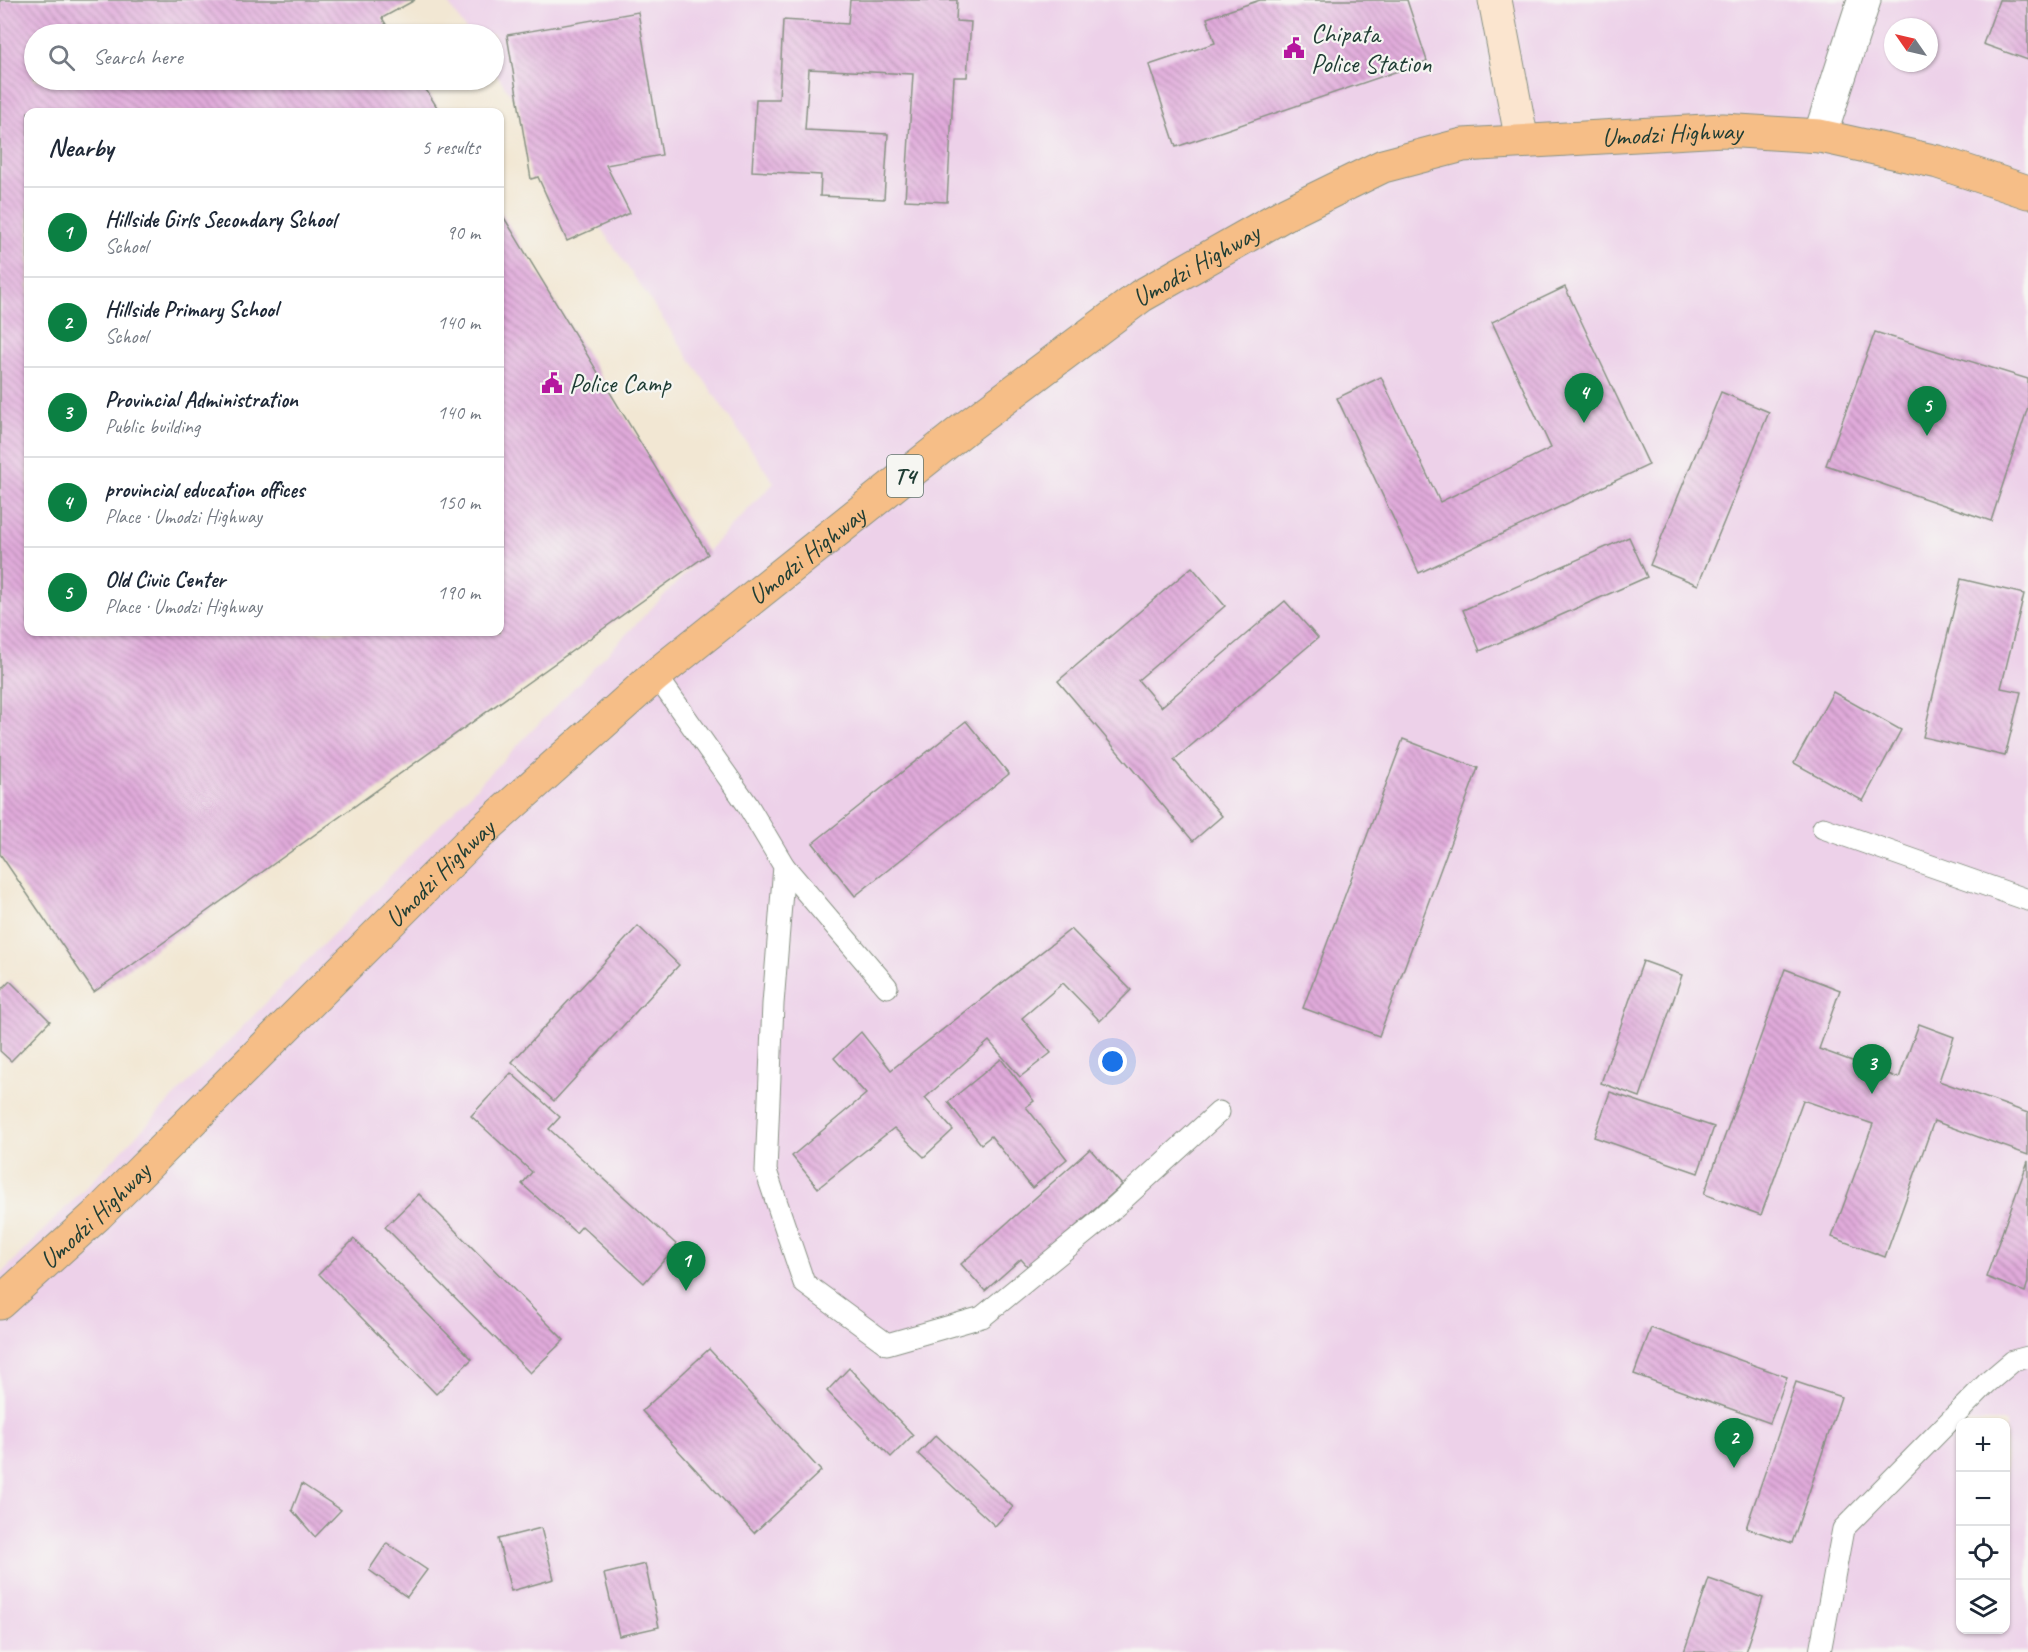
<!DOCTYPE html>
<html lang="en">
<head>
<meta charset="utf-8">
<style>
	body { margin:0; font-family:Caveat,sans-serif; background:#f2f2f3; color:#1f2937 }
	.controls { position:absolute; right:18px; bottom:18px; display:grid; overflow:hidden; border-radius:12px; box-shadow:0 2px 4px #0004 }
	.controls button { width:54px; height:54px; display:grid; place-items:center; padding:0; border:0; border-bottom:2px solid #e0e1e3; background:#fff; color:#1f2937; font:30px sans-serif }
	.compass { position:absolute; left:1884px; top:18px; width:54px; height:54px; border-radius:50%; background:#fff; box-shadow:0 2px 4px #0004; rotate:304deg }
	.you { position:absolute; left:1113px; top:1062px; width:21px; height:21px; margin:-15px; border:4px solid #fff; border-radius:50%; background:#1a73e8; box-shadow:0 0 0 9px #1a73e833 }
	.badge { display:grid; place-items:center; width:39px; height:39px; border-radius:50%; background:#0b8043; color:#fff; font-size:20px; font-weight:700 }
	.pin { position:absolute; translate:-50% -50px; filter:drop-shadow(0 2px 3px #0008) }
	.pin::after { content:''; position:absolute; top:32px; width:21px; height:18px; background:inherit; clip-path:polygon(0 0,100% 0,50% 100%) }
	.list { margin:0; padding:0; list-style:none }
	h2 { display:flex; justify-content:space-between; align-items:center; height:78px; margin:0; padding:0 24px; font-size:26px }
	h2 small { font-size:20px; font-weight:400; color:#747a83 }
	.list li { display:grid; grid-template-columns:39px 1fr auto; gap:18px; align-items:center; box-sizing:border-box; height:90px; padding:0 24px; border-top:2px solid #e0e1e3 }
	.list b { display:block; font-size:22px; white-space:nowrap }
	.list p { margin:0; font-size:20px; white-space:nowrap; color:#747a83 }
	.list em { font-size:20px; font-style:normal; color:#747a83 }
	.icon { flex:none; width:33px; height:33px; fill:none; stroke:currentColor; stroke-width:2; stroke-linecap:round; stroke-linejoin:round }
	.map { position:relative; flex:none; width:2028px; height:1652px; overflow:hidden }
	.search { position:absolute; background:#fff; box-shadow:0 2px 4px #0004; left:24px; top:24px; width:480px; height:66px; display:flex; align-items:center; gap:15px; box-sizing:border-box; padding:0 21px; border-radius:33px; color:#747a83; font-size:22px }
	.panel { position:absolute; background:#fff; box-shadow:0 2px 4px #0004; left:24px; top:108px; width:480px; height:528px; border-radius:12px }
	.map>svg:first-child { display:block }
	.built { fill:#edd1e9; fill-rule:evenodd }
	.building { fill:url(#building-back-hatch) }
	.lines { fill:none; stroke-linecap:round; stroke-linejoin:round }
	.lane-casing { stroke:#889284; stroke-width:23 }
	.street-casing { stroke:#889284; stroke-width:35 }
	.secondary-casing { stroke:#889284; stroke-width:35 }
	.highway-casing { stroke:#889284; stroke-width:35 }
	.lane { stroke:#fff; stroke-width:21 }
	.street { stroke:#fff; stroke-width:33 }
	.secondary { stroke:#fbe5cf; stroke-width:33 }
	.highway { stroke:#f6be87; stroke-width:33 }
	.labels { text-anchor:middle; stroke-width:4.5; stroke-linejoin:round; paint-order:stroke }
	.shield { fill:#f6f6f2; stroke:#60746d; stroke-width:1.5 }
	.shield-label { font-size:24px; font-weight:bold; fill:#1f3d34 }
	.poi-label { font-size:26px; fill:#1f3d34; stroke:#f6f6f2; text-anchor:start }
	.street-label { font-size:26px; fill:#1f3d34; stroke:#f6f6f2 }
</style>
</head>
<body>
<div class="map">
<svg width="2028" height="1652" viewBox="0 0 2028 1652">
	<defs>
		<pattern id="building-back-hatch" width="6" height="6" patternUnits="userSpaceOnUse" patternTransform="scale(1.5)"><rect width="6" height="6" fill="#e1abdb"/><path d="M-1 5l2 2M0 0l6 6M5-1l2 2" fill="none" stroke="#b68cb2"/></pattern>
	</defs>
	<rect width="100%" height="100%" fill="#f6f6f2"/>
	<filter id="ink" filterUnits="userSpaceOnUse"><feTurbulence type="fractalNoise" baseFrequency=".0167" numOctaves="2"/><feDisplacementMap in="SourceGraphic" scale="12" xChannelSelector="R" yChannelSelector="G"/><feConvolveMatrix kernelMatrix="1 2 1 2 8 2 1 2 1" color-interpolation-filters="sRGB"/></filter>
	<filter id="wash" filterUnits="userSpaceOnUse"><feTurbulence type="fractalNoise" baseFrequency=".008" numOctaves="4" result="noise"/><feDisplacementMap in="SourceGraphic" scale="24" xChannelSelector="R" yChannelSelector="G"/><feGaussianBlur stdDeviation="1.35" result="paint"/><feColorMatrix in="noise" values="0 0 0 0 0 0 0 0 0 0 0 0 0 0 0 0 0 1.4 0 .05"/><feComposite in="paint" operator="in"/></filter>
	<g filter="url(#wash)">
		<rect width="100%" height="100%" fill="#f2e7d3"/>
		<path class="built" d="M446,0H2028V1652H0V1275L774,483L494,70V34H469ZM1893,27H1929V63H1893ZM1960,1422H2006V1630H1960Z"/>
		<g id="blocks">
			<g class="building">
				<polygon points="0,0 415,0 382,18 392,34 34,34 34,80 420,80 440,112 28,112 28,632 500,632 500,211 708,554 94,992 0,854"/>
				<polygon points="850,0 957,0 956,21 971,22 967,77 954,77 947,202 905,200 913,74 809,69 805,130 888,134 884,199 820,196 821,175 752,171 756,99 779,99 783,20 848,24"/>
				<polygon points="1260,0 1407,0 1427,61 1176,147 1149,65 1215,43 1207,18"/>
				<polygon points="1999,0 2028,0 2028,60 1983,44"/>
				<polygon points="638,12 662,155 606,165 630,213 567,241 538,177 531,179 507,35"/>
				<polygon points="1565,287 1649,465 1419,573 1337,398 1381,377 1440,502 1551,448 1492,322"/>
				<polygon points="1875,332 2028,379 2028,407 1991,521 1826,465"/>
				<polygon points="1721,392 1769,412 1698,585 1650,565"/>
				<polygon points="1629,537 1647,577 1480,651 1463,610"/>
				<polygon points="1192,567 1225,606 1138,680 1161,707 1285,601 1318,638 1174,760 1222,816 1193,841 1058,681"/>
				<polygon points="1961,579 2024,594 2001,688 2021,692 2005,756 1923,737"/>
				<polygon points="1833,692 1901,730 1863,801 1794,763"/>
				<polygon points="966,721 1009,774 855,896 813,843"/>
				<polygon points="1403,739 1478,768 1379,1036 1303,1008"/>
				<polygon points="638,926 679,965 554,1101 512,1062"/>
				<polygon points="1071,929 1131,990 1100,1021 1063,983 1022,1018 1051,1053 1020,1077 989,1041 925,1098 953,1130 924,1157 894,1128 818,1188 792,1156 866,1094 834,1058 861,1032 891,1070"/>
				<polygon points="1643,961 1682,975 1640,1097 1601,1083"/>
				<polygon points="1785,969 1840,990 1819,1049 1899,1078 1919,1024 1954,1037 1939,1081 2028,1113 2028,1155 1934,1121 1885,1257 1832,1237 1873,1124 1803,1100 1761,1215 1704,1194"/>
				<polygon points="10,981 50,1021 11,1061 0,1051 0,991"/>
				<polygon points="1001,1059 1034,1101 1026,1107 1067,1159 1032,1188 991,1136 981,1144 948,1102"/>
				<polygon points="511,1073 560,1117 549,1129 677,1245 644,1283 582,1226 576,1233 522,1184 532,1172 471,1116"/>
				<polygon points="1610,1092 1714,1127 1698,1173 1594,1137"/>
				<polygon points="1090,1149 1122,1185 1029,1268 1021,1259 985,1291 961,1264"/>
				<polygon points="2028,1161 2028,1282 2025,1292 1986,1277"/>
				<polygon points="419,1194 564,1340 530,1373 385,1227"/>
				<polygon points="354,1239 472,1359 436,1394 319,1274"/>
				<polygon points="1651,1328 1787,1377 1770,1423 1634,1374"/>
				<polygon points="709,1349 821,1471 754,1533 642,1411"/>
				<polygon points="849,1368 913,1435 891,1457 827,1391"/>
				<polygon points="1796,1382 1841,1397 1792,1543 1746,1528"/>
				<polygon points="936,1435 1013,1507 995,1526 918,1454"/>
				<polygon points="302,1484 341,1510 315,1537 292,1510"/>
				<polygon points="541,1528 554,1579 511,1591 498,1539"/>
				<polygon points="387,1543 427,1570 407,1597 369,1570"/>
				<polygon points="645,1564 659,1627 619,1636 604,1574"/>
				<polygon points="1709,1579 1763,1598 1745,1652 1684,1652"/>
			</g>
		</g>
	</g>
	<g filter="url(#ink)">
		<use href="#blocks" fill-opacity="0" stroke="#889284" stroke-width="1.5"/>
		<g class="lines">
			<defs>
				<g id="lane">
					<polyline points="656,675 747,804 784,866 773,1004 766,1171 804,1283 887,1344 982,1317 1096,1224 1219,1112"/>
					<polyline points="1823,828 2028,900"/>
					<polyline points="784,866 887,987"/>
					<polyline points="1820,1652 1843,1529 1987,1383 2013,1361 2028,1357"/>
				</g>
				<polyline id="street" points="1820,136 1864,0"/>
				<polyline id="secondary" points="1495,0 1522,141"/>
				<g id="highway">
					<path id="s1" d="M0,1303L97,1215L471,841L656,675L964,429L1141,296L1287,213L1383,166L1463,145L1723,130L1820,136L1938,162L2028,192"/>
				</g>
			</defs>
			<use href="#lane" class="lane-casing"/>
			<use href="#street" class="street-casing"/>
			<use href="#secondary" class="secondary-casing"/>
			<use href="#highway" class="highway-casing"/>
			<use href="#lane" class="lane"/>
			<use href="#street" class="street"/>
			<use href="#secondary" class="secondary"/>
			<use href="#highway" class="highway"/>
		</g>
	</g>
	<defs>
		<symbol id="civic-bare" viewBox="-9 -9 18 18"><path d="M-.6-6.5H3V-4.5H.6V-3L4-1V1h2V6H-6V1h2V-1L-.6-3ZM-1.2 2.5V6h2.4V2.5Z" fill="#b5179e" stroke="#f6f6f2" stroke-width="2.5" paint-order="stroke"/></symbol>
	</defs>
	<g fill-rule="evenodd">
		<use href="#civic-bare" x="1279" y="33" width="30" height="30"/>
		<use href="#civic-bare" x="537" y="368" width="30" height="30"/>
	</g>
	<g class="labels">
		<rect class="shield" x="887" y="455" width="36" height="42" rx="4.5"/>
		<g class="shield-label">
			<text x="905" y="484">T4</text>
		</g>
		<g class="poi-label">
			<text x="1311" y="42">Chipata<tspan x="1311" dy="30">Police Station</tspan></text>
			<text x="569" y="392">Police Camp</text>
		</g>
		<g class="street-label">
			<text dy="9" stroke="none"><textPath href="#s1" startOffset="2091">Umodzi Highway</textPath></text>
			<text dy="9" stroke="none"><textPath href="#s1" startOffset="1587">Umodzi Highway</textPath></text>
			<text dy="9" stroke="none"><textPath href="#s1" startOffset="1101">Umodzi Highway</textPath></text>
			<text dy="9" stroke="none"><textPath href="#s1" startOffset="615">Umodzi Highway</textPath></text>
			<text dy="9" stroke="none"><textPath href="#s1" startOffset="129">Umodzi Highway</textPath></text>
		</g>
	</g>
</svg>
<div class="controls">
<button>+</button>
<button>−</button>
<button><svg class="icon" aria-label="locate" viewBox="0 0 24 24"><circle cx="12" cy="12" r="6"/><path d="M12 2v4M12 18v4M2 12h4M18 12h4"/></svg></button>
<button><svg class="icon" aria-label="layers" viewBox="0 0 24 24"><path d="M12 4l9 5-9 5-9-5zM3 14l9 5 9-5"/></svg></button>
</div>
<svg class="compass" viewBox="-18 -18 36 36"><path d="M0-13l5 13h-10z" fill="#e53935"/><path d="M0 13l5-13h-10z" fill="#747a83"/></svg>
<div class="you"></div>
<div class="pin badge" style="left:686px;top:1291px">1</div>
<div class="pin badge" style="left:1734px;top:1468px">2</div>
<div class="pin badge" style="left:1872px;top:1094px">3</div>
<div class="pin badge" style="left:1584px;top:423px">4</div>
<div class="pin badge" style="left:1927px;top:436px">5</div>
<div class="search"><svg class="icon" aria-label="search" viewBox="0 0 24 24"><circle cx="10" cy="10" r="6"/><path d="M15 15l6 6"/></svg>Search here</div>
<section class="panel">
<h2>Nearby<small>5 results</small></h2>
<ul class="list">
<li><span class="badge">1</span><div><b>Hillside Girls Secondary School</b><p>School</p></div><em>90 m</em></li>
<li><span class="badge">2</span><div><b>Hillside Primary School</b><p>School</p></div><em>140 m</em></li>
<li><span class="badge">3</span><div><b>Provincial Administration</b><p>Public building</p></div><em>140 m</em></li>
<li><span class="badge">4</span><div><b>provincial education offices</b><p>Place · Umodzi Highway</p></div><em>150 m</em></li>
<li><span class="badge">5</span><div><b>Old Civic Center</b><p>Place · Umodzi Highway</p></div><em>190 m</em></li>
</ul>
</section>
</div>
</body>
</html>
